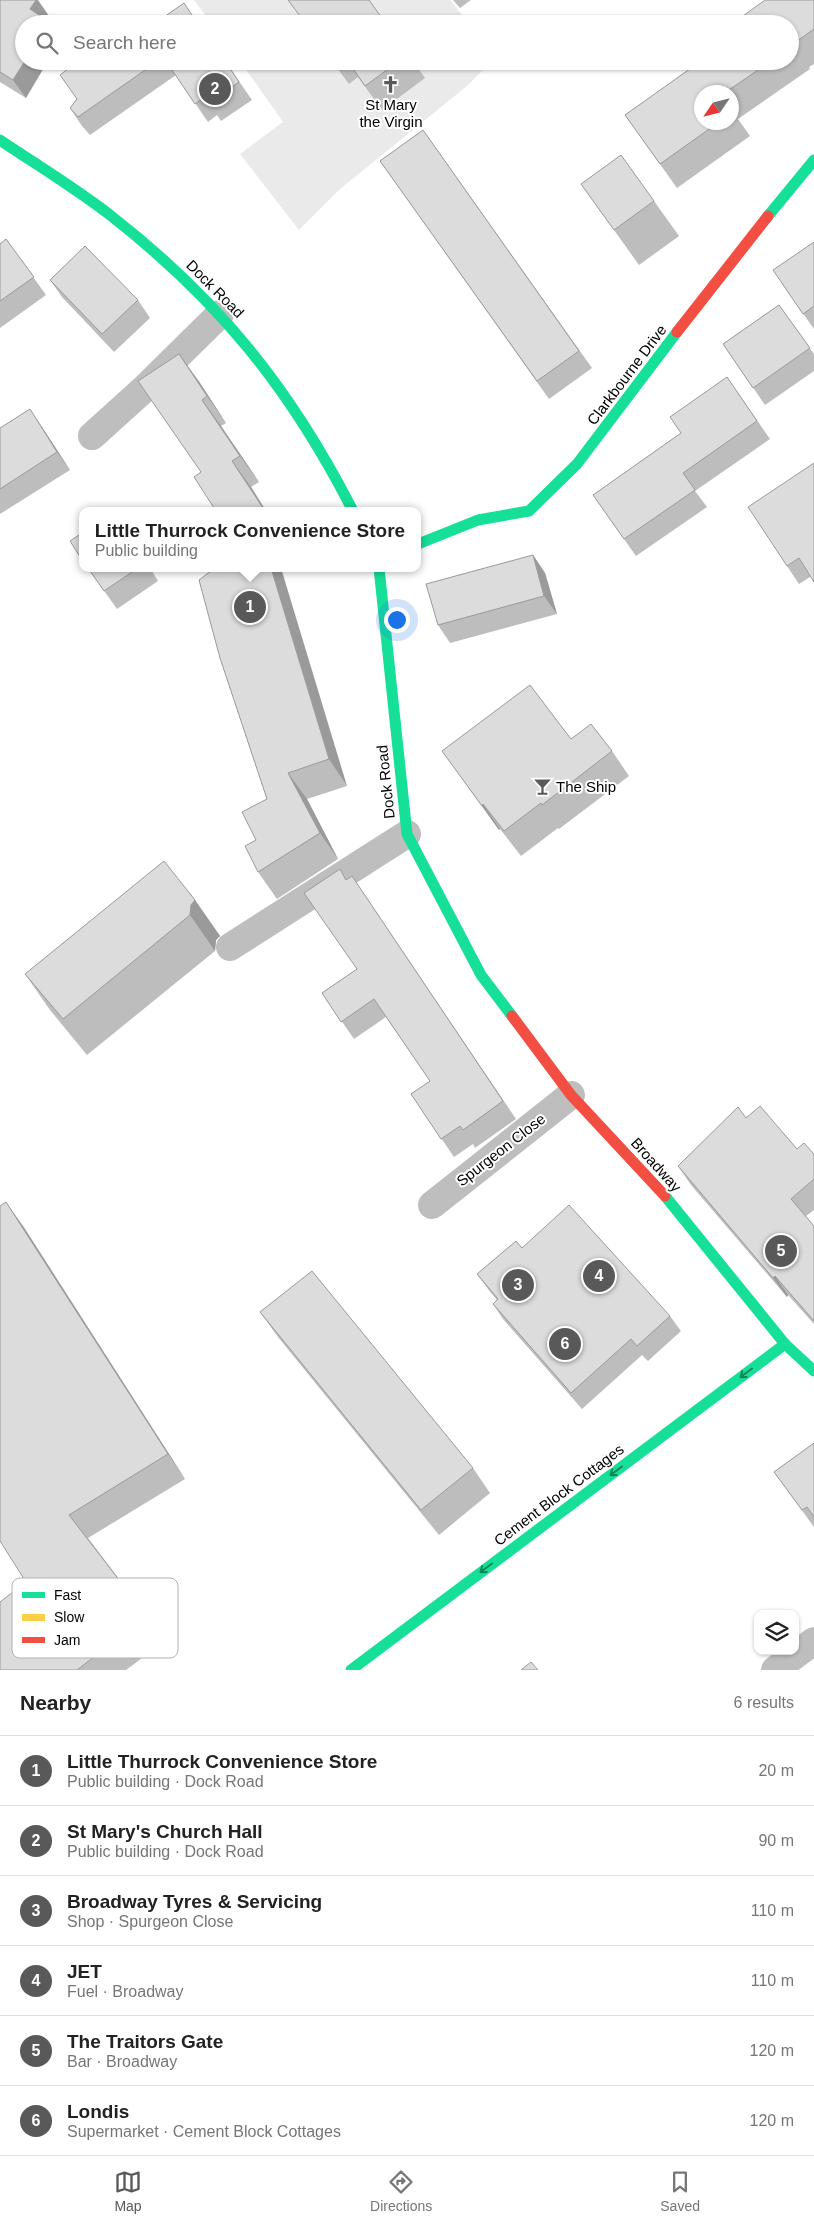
<!DOCTYPE html>
<html lang="en">
<head>
<meta charset="utf-8">
<style>
	body { margin:0; font-family:Arial,sans-serif; background:#f6f6f6; color:#222 }
	.controls { position:absolute; right:15px; bottom:15px; display:grid; overflow:hidden; border-radius:10px; box-shadow:0 1px 4px #0004 }
	.controls button { width:45px; height:45px; display:grid; place-items:center; padding:0; border:0; border-bottom:1px solid #e0e0e0; background:#fff; color:#222; font:25px sans-serif }
	.compass { position:absolute; left:694px; top:85px; width:45px; height:45px; border-radius:50%; background:#fff; box-shadow:0 1px 4px #0004; rotate:235deg }
	.you { position:absolute; left:396px; top:619px; width:18px; height:18px; margin:-12px; border:4px solid #fff; border-radius:50%; background:#1a73e8; box-shadow:0 0 0 8px #1a73e833 }
	.badge { display:grid; place-items:center; width:32px; height:32px; border-radius:50%; background:#595959; color:#fff; font-size:16px; font-weight:700 }
	.pin { position:absolute; translate:-50% -50%; border:2px solid #fff; box-shadow:0 1px 5px #0006 }
	.popup { position:absolute; left:79px; top:507px; width:342px; height:65px; box-sizing:border-box; display:grid; place-content:center; border-radius:10px; background:#fff; filter:drop-shadow(0 1px 4px #0005); font-size:16px; white-space:nowrap; color:#767676 }
	.popup b { font-size:19px; color:#222 }
	.popup::after { content:''; position:absolute; left:50%; top:100%; margin-left:-10px; border:10px solid transparent; border-top-color:#fff }
	.list { margin:0; padding:0; list-style:none }
	h2 { display:flex; justify-content:space-between; align-items:center; height:65px; margin:0; padding:0 20px; font-size:21px }
	h2 small { font-size:16px; font-weight:400; color:#767676 }
	.list li { display:grid; grid-template-columns:32px 1fr auto; gap:15px; align-items:center; box-sizing:border-box; height:70px; padding:0 20px; border-top:1px solid #e0e0e0 }
	.list b { display:block; font-size:19px; white-space:nowrap }
	.list p { margin:0; font-size:16px; white-space:nowrap; color:#767676 }
	.list em { font-size:16px; font-style:normal; color:#767676 }
	.icon { flex:none; width:28px; height:28px; fill:none; stroke:currentColor; stroke-width:2; stroke-linecap:round; stroke-linejoin:round }
	.map { position:relative; flex:none; width:814px; height:1670px; overflow:hidden }
	.search { position:absolute; background:#fff; box-shadow:0 1px 4px #0004; left:15px; right:15px; top:15px; height:55px; display:flex; align-items:center; gap:12px; box-sizing:border-box; padding:0 18px; border-radius:28px; color:#767676; font-size:19px }
	.sheet { height:485px; background:#fff }
	nav { display:flex; justify-content:space-around; align-items:center; box-sizing:border-box; height:70px; border-top:1px solid #e0e0e0; background:#fff; font-size:14px; color:#767676 }
	nav a { display:grid; justify-items:center; gap:2px }
	nav .on { color:#595959 }
	.map>svg:first-child { display:block }
	.green { fill:#eaeaea }
	.lines { fill:none; stroke-linecap:round; stroke-linejoin:round }
	.street { stroke:#bebebe; stroke-width:28 }
	.fast { stroke:#16e098; stroke-width:11 }
	.jam { stroke:#f24e42; stroke-width:11 }
	.wall { fill:#bdbdbd; fill-rule:evenodd }
	.shaded-wall { fill:#9a9a9a }
	.building { fill:#dcdcdc; stroke:#9a9a9a }
	.oneway { stroke:#0d865b }
	.labels { text-anchor:middle; stroke-width:4; stroke-linejoin:round; paint-order:stroke }
	.poi-label { font-size:15px; fill:#000; stroke:#fff }
	.street-label { font-size:15px; fill:#000; stroke:#fff }
	.key { fill:#fff; stroke:#b2b2b2; stroke-width:1 }
	.key-label { font-size:14px; fill:#000 }
</style>
</head>
<body>
<div class="map">
<svg width="814" height="1670" viewBox="0 0 814 1670">
	<rect width="100%" height="100%" fill="#fff"/>
	<g class="green">
		<polygon points="194,0 450,0 469,24 212,24"/>
		<polygon points="240,61 492,61 467,86 340,189 299,230 240,154 283,122"/>
	</g>
	<g class="lines">
		<g class="street">
			<polyline points="92,436 144,389 220,314"/>
			<polyline points="230,947 407,834"/>
			<polyline points="432,1205 571,1095"/>
			<polyline points="775,1670 814,1641"/>
		</g>
		<g class="fast">
			<path d="M0,140C37,165 75,188 110,215C219,300 290,388 353,511"/>
			<polyline points="768,216 814,160"/>
			<polyline points="418,544 478,520 529,511 577,464 677,332"/>
			<polyline points="379,568 407,834 481,975 512,1016"/>
			<polyline points="665,1196 785,1344 814,1371"/>
			<polyline points="351,1670 785,1344"/>
		</g>
		<g class="jam">
			<polyline points="677,332 768,216"/>
			<polyline points="512,1016 571,1095 665,1196"/>
		</g>
	</g>
	<g class="wall">
		<polygon points="0,0 49,16 45,23 46,24 24,24 26,98 0,82"/>
		<polygon points="453,0 471,0 460,8"/>
		<path d="M814,0V64L809,67L810,69L738,119L750,136L677,188L625,115L701,61H790V24ZM702,92H732V122H702Z"/>
		<polygon points="78,61 225,61 252,100 221,121 217,115 208,122 176,75 90,135 82,126 70,108 77,99"/>
		<polygon points="332,61 413,61 425,78 382,110 358,77 349,84"/>
		<polygon points="423,130 592,368 549,399 380,161"/>
		<polygon points="581,184 654,201 679,236 639,265"/>
		<polygon points="6,239 46,295 0,328 0,244"/>
		<polygon points="814,242 814,329 785,288"/>
		<polygon points="50,280 138,300 150,318 114,352 62,297"/>
		<polygon points="779,305 814,354 814,371 765,405 723,344"/>
		<polygon points="727,377 770,439 695,491 707,507 636,556 593,495 681,433"/>
		<polygon points="198,380 226,423 221,426 259,482 251,487 266,511 216,511 201,472"/>
		<polygon points="42,427 70,470 0,514 0,428"/>
		<polygon points="814,463 810,577 799,584 787,566"/>
		<polygon points="533,555 545,573 557,614 450,643 438,625"/>
		<polygon points="88,568 150,568 158,581 117,609"/>
		<polygon points="215,568 347,786 307,799 338,859 277,899 258,872 256,840 267,799"/>
		<polygon points="571,739 612,751 629,776 559,829 558,828 521,856 500,829 499,830 442,751"/>
		<polygon points="347,879 364,894 516,1119 475,1148 473,1144 454,1157 411,1094 430,1081 386,1017 354,1039 322,993 357,969"/>
		<polygon points="195,900 220,936 216,940 215,951 87,1055 50,1010 25,974"/>
		<polygon points="797,1149 814,1154 814,1210 806,1216 814,1226 814,1324 788,1295 787,1297 691,1185 678,1166"/>
		<polygon points="23,1226 185,1479 88,1538 147,1616 165,1641 126,1670 0,1670 26,1582"/>
		<polygon points="477,1274 670,1316 681,1331 648,1361 642,1355 582,1409 503,1319 493,1304 497,1300 488,1289"/>
		<polygon points="260,1312 473,1468 490,1493 439,1535 278,1337"/>
		<polygon points="814,1443 814,1527 774,1472"/>
	</g>
	<g class="shaded-wall">
		<polygon points="36,0 38,0 49,16 45,23 46,24 33,24 30,9"/>
		<polygon points="25,61 48,61 26,98 13,80"/>
		<polygon points="179,354 198,380 226,423 207,396"/>
		<polygon points="202,400 221,426 259,482 240,456"/>
		<polygon points="30,409 42,427 70,470 57,452"/>
		<polygon points="232,461 251,487 266,511 265,511"/>
		<polygon points="533,555 545,573 557,614 544,596"/>
		<polygon points="271,568 281,568 347,786 329,759"/>
		<polygon points="288,773 307,799 338,859 320,833"/>
		<polygon points="483,804 500,829 499,830 482,806"/>
		<polygon points="195,900 220,936 216,940 215,951 190,915 191,905"/>
		<polygon points="6,1202 23,1226 185,1479 168,1454"/>
		<polygon points="775,1276 788,1295 787,1297 773,1278"/>
	</g>
	<g class="building">
		<polygon points="0,0 36,0 30,9 39,15 33,24 24,24 24,61 25,61 13,80 0,72"/>
		<polygon points="288,0 369,0 386,24 306,24"/>
		<polygon points="765,0 814,0 814,29 793,44 794,45 790,48 790,24 732,24"/>
		<polygon points="184,3 198,24 154,24"/>
		<polygon points="78,61 158,61 78,117 70,108 77,99 60,75"/>
		<polygon points="166,61 225,61 239,82 209,103 205,97 195,104"/>
		<polygon points="348,61 399,61 365,86"/>
		<polygon points="701,61 771,61 726,92 702,92 702,122 719,122 660,164 625,115"/>
		<polygon points="423,130 579,351 537,381 380,161"/>
		<polygon points="621,155 654,201 614,230 581,184"/>
		<polygon points="6,239 34,277 0,301 0,244"/>
		<polygon points="814,242 814,306 803,314 773,270"/>
		<polygon points="85,246 138,300 102,334 50,280"/>
		<polygon points="779,305 810,348 753,388 723,344"/>
		<polygon points="179,354 207,396 202,400 240,456 232,461 265,511 216,511 194,477 201,472 138,381"/>
		<polygon points="727,377 757,421 683,473 695,490 624,539 593,495 681,433 670,417"/>
		<polygon points="30,409 57,452 0,489 0,428"/>
		<polygon points="814,463 814,582 799,558 787,566 748,507"/>
		<polygon points="82,533 82,560 70,541"/>
		<polygon points="533,555 544,596 438,625 426,584"/>
		<polygon points="88,568 138,568 104,591"/>
		<polygon points="215,568 271,568 329,759 288,773 320,833 258,872 245,846 256,840 242,812 267,799 220,658 199,580"/>
		<polygon points="530,685 571,739 591,724 612,751 542,805 541,803 504,831 483,804 482,806 442,751"/>
		<polygon points="164,861 195,900 191,905 190,915 63,1019 25,974"/>
		<polygon points="340,869 346,880 352,876 503,1101 463,1130 460,1126 441,1139 411,1094 430,1081 374,999 341,1022 322,993 357,969 304,893"/>
		<polygon points="760,1106 797,1149 804,1143 814,1154 814,1179 791,1199 814,1226 814,1321 775,1276 773,1278 678,1166 738,1107 746,1118"/>
		<polygon points="6,1202 168,1454 69,1515 147,1616 77,1670 0,1670 0,1602 26,1582 0,1541 0,1206"/>
		<polygon points="569,1205 670,1316 637,1346 631,1339 571,1393 493,1304 498,1299 477,1274 516,1241 522,1248"/>
		<polygon points="312,1271 473,1468 421,1510 260,1312"/>
		<polygon points="814,1443 814,1517 807,1507 802,1510 774,1472"/>
		<polygon points="531,1662 538,1670 521,1670"/>
	</g>
	<defs><path id="oneway-shaft" d="M-6 0H5M1.5-3L5.5 0L1.5 3" fill="none" stroke-width="1.6" stroke-linecap="round" stroke-linejoin="round" transform="scale(1.25)"/></defs>
	<g class="oneway">
		<use href="#oneway-shaft" transform="translate(746 1373) rotate(143)"/>
		<use href="#oneway-shaft" transform="translate(616 1471) rotate(143)"/>
		<use href="#oneway-shaft" transform="translate(486 1568) rotate(143)"/>
	</g>
	<defs>
		<symbol id="church-bare" viewBox="-9 -9 18 18"><path d="M-1.2-6h2.4v3.5h3.3v2.4h-3.3V6h-2.4V-.1h-3.3v-2.4h3.3Z" fill="#595959" stroke="#fff" stroke-width="2.5" paint-order="stroke"/></symbol>
		<symbol id="bar-bare" viewBox="-9 -9 18 18"><path d="M-6-5H6L.8 .8V4.5H3.5V6h-7V4.5H-.8V.8Z" fill="#595959" stroke="#fff" stroke-width="2.5" paint-order="stroke"/></symbol>
	</defs>
	<g fill-rule="evenodd">
		<use href="#church-bare" x="378" y="72" width="25" height="25"/>
		<use href="#bar-bare" x="530" y="774" width="25" height="25"/>
	</g>
	<g class="labels">
		<g class="poi-label">
			<text x="391" y="110">St Mary<tspan x="391" dy="17">the Virgin</tspan></text>
			<text x="556" y="792" text-anchor="start">The Ship</text>
		</g>
		<g class="street-label">
			<text transform="translate(215 289) rotate(45)" y="5">Dock Road</text>
			<text transform="translate(627 375) rotate(-53)" y="5">Clarkbourne Drive</text>
			<text transform="translate(386 782) rotate(-96)" y="5">Dock Road</text>
			<text transform="translate(501 1150) rotate(-38)" y="5">Spurgeon Close</text>
			<text transform="translate(656 1165) rotate(48)" y="5">Broadway</text>
			<text transform="translate(559 1495) rotate(-37)" y="5">Cement Block Cottages</text>
		</g>
	</g>
	<rect x="12" y="1578" width="166" height="80" rx="8" class="key"/>
	<rect x="22" y="1592" width="23" height="6" fill="#16e098"/>
	<rect x="22" y="1614" width="23" height="7" fill="#ffcf43"/>
	<rect x="22" y="1637" width="23" height="6" fill="#f24e42"/>
	<g class="key-label">
		<text x="54" y="1600">Fast</text>
		<text x="54" y="1622">Slow</text>
		<text x="54" y="1645">Jam</text>
	</g>
</svg>
<div class="controls">
<button><svg class="icon" aria-label="layers" viewBox="0 0 24 24"><path d="M12 4l9 5-9 5-9-5zM3 14l9 5 9-5"/></svg></button>
</div>
<svg class="compass" viewBox="-18 -18 36 36"><path d="M0-13l5 13h-10z" fill="#e53935"/><path d="M0 13l5-13h-10z" fill="#767676"/></svg>
<div class="you"></div>
<div class="pin badge" style="left:250px;top:607px">1</div>
<div class="popup"><b>Little Thurrock Convenience Store</b>Public building</div>
<div class="pin badge" style="left:215px;top:89px">2</div>
<div class="pin badge" style="left:518px;top:1285px">3</div>
<div class="pin badge" style="left:599px;top:1276px">4</div>
<div class="pin badge" style="left:781px;top:1251px">5</div>
<div class="pin badge" style="left:565px;top:1344px">6</div>
<div class="search"><svg class="icon" aria-label="search" viewBox="0 0 24 24"><circle cx="10" cy="10" r="6"/><path d="M15 15l6 6"/></svg>Search here</div>
</div>
<section class="sheet">
<h2>Nearby<small>6 results</small></h2>
<ul class="list">
<li><span class="badge">1</span><div><b>Little Thurrock Convenience Store</b><p>Public building · Dock Road</p></div><em>20 m</em></li>
<li><span class="badge">2</span><div><b>St Mary's Church Hall</b><p>Public building · Dock Road</p></div><em>90 m</em></li>
<li><span class="badge">3</span><div><b>Broadway Tyres &amp; Servicing</b><p>Shop · Spurgeon Close</p></div><em>110 m</em></li>
<li><span class="badge">4</span><div><b>JET</b><p>Fuel · Broadway</p></div><em>110 m</em></li>
<li><span class="badge">5</span><div><b>The Traitors Gate</b><p>Bar · Broadway</p></div><em>120 m</em></li>
<li><span class="badge">6</span><div><b>Londis</b><p>Supermarket · Cement Block Cottages</p></div><em>120 m</em></li>
</ul>
</section>
<nav>
<a class="on"><svg class="icon" aria-label="map" viewBox="0 0 24 24"><path d="M3 6l6-2 6 2 6-2v14l-6 2-6-2-6 2zM9 4v14M15 6v14"/></svg>Map</a>
<a><svg class="icon" aria-label="directions" viewBox="0 0 24 24"><path d="M12 3l9 9-9 9-9-9zM9 14v-3h6M13 9l2 2-2 2"/></svg>Directions</a>
<a><svg class="icon" aria-label="saved" viewBox="0 0 24 24"><path d="M7 4h10v16l-5-4-5 4z"/></svg>Saved</a>
</nav>
</body>
</html>
